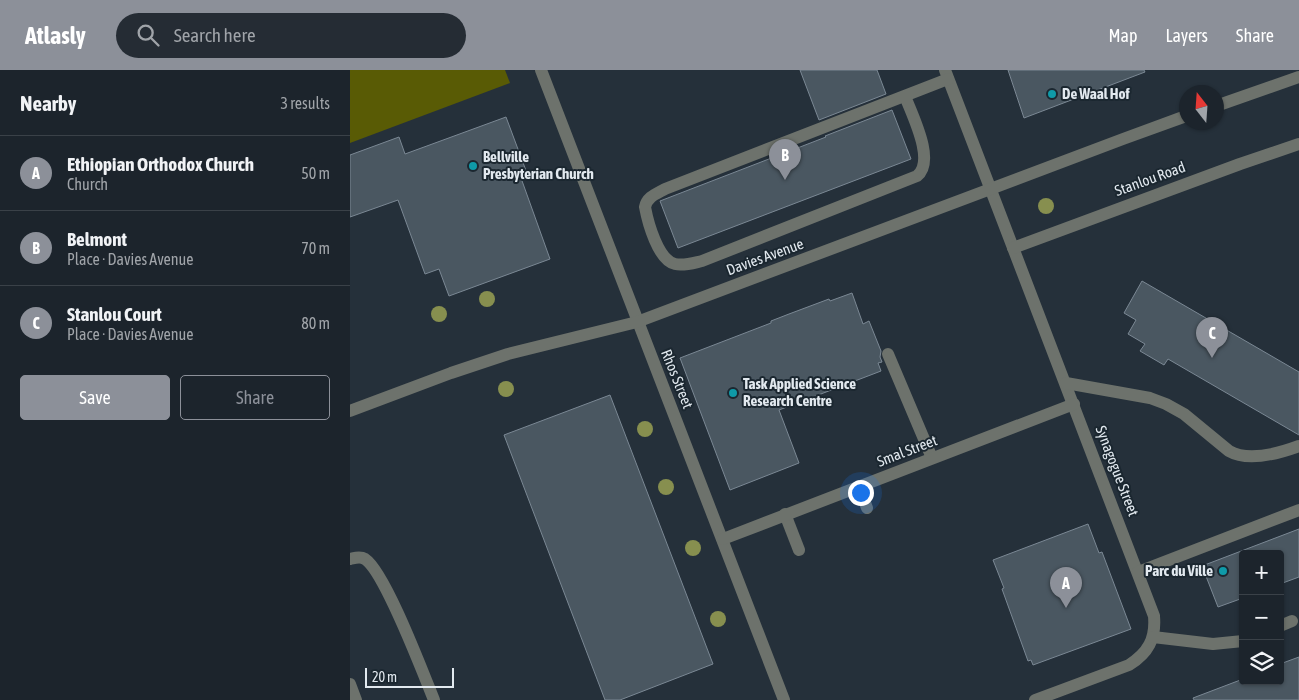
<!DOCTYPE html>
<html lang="en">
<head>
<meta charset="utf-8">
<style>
	body { margin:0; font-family:"Asap Condensed",sans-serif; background:#252c34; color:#f1f3f6 }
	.controls { position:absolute; right:15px; bottom:15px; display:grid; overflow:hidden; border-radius:5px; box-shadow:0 1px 4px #0004 }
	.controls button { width:45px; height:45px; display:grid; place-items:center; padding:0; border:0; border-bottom:1px solid #3a4148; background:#1c242c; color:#f1f3f6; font:25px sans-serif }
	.compass { position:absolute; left:829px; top:15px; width:45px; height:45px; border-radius:50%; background:#1c242c; box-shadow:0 1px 4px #0004; rotate:343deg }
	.scale { position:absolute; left:15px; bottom:12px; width:89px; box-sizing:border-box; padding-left:5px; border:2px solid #e2e9ef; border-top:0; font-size:14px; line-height:18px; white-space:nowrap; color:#e2e9ef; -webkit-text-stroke:4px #1b2730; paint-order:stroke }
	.you { position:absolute; left:510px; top:422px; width:18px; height:18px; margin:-12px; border:4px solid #fff; border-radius:50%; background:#1a73e8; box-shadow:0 0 0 8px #1a73e833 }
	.badge { display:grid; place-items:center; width:32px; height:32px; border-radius:50%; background:#8c9099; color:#fff; font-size:16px; font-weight:700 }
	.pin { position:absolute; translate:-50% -41px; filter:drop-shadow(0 1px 2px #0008) }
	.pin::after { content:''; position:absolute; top:26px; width:18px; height:15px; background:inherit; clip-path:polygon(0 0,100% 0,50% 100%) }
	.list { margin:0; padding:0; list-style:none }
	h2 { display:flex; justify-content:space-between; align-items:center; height:65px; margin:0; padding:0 20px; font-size:21px }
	h2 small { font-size:16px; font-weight:400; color:#a0a4a9 }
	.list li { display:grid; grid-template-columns:32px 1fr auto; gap:15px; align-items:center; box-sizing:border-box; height:75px; padding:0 20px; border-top:1px solid #3a4148 }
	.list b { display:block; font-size:19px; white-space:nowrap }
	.list p { margin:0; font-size:16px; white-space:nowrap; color:#a0a4a9 }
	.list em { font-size:16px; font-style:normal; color:#a0a4a9 }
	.actions { display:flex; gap:10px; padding:15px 20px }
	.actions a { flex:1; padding:11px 0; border:1px solid #8c9099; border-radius:5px; text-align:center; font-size:18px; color:#8c9099 }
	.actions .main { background:#8c9099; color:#fff }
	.icon { flex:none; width:28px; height:28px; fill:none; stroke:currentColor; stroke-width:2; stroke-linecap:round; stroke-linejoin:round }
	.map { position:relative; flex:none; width:949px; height:630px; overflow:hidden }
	header { display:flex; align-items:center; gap:30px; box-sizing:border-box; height:70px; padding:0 25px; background:#8c9099; color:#fff }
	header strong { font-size:24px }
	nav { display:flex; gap:28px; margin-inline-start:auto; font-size:18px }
	.search { width:350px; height:45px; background:#252c34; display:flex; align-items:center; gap:12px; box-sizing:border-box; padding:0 18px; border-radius:28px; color:#a0a4a9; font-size:19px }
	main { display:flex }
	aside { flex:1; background:#1c242c }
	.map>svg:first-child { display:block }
	.green { fill:#595b05 }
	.building { fill:#4a5761; stroke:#7b8894 }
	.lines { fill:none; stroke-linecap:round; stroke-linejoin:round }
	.minor { stroke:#6d726c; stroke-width:12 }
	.tree { fill:#878f4f }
	.culture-dot { fill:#0f9aa8; stroke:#1b2730; stroke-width:2 }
	.labels { text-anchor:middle; stroke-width:4; stroke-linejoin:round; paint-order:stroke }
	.poi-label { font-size:15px; font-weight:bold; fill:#e2e9ef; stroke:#1b2730; text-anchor:start }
	.street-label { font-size:15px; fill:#e2e9ef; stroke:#1b2730 }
</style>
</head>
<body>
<header>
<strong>Atlasly</strong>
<div class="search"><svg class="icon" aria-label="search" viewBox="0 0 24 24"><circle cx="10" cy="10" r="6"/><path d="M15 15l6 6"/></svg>Search here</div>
<nav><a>Map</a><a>Layers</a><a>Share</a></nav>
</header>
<main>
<aside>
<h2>Nearby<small>3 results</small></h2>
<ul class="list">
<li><span class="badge">A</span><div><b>Ethiopian Orthodox Church</b><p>Church</p></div><em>50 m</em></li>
<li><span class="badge">B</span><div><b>Belmont</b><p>Place · Davies Avenue</p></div><em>70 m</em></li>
<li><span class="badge">C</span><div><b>Stanlou Court</b><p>Place · Davies Avenue</p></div><em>80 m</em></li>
</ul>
<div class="actions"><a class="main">Save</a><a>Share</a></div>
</aside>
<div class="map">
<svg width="949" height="630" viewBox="0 0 949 630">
	<rect width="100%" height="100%" fill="#25303a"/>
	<polygon class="green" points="0,0 155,0 160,13 0,73"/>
	<g class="building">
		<polygon points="450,0 527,0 536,24 469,50"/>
		<polygon points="658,0 794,0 795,2 674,48"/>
		<polygon points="542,40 561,89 328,178 310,131 476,67 475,66"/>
		<polygon points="156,47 178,106 171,108 200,189 99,226 89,199 75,204 48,130 0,147 0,85 49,67 55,84"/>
		<polygon points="792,211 949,302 949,365 818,289 814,295 790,281 795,274 778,264 786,250 774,243"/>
		<polygon points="502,223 513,254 519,251 531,281 530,287 532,292 528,293 531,301 429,340 449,393 380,420 330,288 421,253 421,251 439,244 479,229 480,231"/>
		<polygon points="260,325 363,594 270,630 255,630 154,365"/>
		<polygon points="738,454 749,483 752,482 781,559 683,595 681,590 678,591 652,519 654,518 643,490"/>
		<polygon points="949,459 949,507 930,514 930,484 893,484 893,528 868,537 852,496"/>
		<polygon points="949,587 949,630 844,630 843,628 893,609 893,611 930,611 930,594"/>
	</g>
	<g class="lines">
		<g class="minor">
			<path d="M191,0C271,210 354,420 434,630"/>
			<path d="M595,0L804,546C806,569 798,583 779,595L685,630"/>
			<path d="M555,26C562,45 586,91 567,106L352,191C343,193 334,196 325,194C308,190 298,153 295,137C297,127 306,124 315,119L598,9"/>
			<polyline points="866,36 949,7"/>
			<polyline points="663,178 890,94 949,74"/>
			<polyline points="538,284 582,388"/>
			<path d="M716,313L800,328L816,334L834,344L879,381C898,392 930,383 949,376"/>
			<polyline points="0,341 101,303 158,284 287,252 773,69 836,46"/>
			<polyline points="509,416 517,438"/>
			<polyline points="435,444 449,480"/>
			<polyline points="373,469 724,334"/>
			<path d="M0,489C5,488 10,486 15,489C35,502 73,603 84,630"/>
			<polyline points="788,502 949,440"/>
			<polyline points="930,556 942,551"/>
			<polyline points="803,567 863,574 893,571"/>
			<polyline points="0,614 6,630"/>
		</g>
	</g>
	<g class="tree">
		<circle cx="696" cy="136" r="8"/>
		<circle cx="137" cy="229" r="8"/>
		<circle cx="89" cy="244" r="8"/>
		<circle cx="156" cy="319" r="8"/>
		<circle cx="295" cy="359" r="8"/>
		<circle cx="316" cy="417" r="8"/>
		<circle cx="343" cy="478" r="8"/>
		<circle cx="368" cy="549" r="8"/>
	</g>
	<g class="culture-dot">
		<circle cx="702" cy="24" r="5"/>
		<circle cx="123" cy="96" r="5"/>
		<circle cx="383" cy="323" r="5"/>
		<circle cx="873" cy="501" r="5"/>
	</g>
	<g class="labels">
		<g class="poi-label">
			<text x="712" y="29">De Waal Hof</text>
			<text x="133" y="92">Bellville<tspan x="133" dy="17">Presbyterian Church</tspan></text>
			<text x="393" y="319">Task Applied Science<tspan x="393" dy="17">Research Centre</tspan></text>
			<text x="863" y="506" text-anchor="end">Parc du Ville</text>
		</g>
		<g class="street-label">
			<text transform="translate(800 109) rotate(-20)" y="5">Stanlou Road</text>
			<text transform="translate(415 187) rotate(-20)" y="5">Davies Avenue</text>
			<text transform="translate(327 309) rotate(68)" y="5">Rhos Street</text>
			<text transform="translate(557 381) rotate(-21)" y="5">Smal Street</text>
			<text transform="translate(767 401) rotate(69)" y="5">Synagogue Street</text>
		</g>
	</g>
</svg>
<div class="controls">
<button>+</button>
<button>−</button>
<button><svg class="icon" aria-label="layers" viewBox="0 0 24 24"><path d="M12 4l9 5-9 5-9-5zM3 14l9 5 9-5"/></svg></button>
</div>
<svg class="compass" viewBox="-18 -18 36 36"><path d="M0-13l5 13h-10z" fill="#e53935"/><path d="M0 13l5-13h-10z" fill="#a0a4a9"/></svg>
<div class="scale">20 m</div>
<div class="you"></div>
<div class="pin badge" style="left:716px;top:538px">A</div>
<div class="pin badge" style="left:435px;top:110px">B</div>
<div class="pin badge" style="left:862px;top:288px">C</div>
</div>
</main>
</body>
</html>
